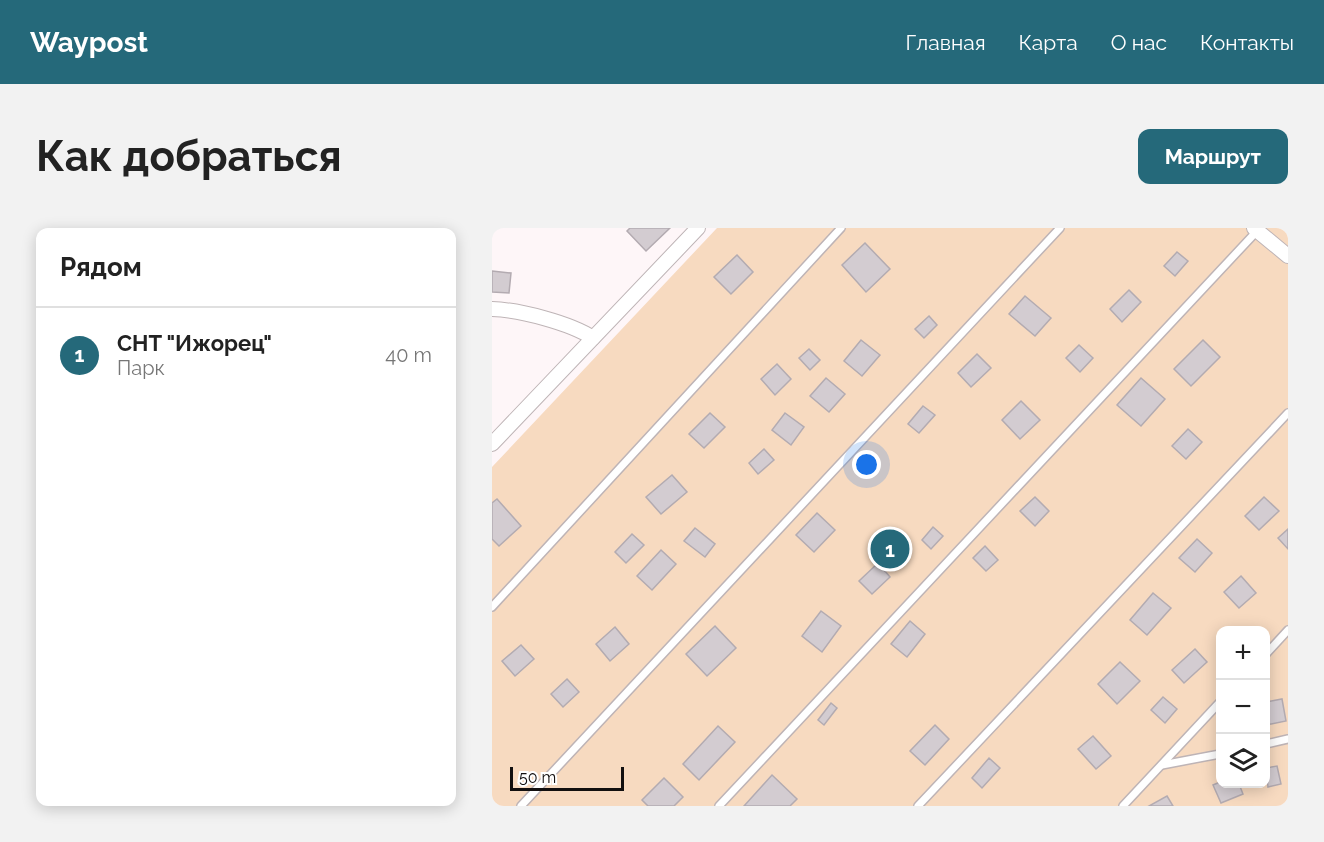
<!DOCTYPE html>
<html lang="ru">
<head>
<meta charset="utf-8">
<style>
	body { margin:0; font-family:Raleway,sans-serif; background:#f2f2f2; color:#222 }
	.controls { position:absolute; right:18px; bottom:18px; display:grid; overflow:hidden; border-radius:12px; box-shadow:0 3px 15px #0003 }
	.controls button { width:54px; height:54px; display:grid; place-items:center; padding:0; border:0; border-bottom:2px solid #e0e0e0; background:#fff; color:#222; font:30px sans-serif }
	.scale { position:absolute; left:18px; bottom:15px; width:114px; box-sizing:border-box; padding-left:6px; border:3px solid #120f0f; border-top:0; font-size:16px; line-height:21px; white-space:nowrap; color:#120f0f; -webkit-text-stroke:4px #fff; paint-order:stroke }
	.you { position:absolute; left:375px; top:237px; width:21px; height:21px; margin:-15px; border:4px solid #fff; border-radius:50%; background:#1a73e8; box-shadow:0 0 0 9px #1a73e833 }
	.badge { display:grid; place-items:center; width:39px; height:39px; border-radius:50%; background:#25697a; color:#fff; font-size:20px; font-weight:700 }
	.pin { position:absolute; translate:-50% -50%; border:3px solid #fff; box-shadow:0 2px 6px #0006 }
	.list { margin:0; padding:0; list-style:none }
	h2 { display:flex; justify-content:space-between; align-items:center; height:78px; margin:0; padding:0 24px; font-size:26px }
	h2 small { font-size:20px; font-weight:400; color:#767676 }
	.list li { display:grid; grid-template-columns:39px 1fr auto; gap:18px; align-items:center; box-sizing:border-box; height:96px; padding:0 24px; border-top:2px solid #e0e0e0 }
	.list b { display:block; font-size:22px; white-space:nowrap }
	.list p { margin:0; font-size:20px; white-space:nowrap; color:#767676 }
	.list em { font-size:20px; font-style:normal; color:#767676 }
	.icon { flex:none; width:33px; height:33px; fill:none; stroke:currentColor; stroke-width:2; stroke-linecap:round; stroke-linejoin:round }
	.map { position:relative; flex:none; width:796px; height:578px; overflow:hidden; border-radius:12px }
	header { display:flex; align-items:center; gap:36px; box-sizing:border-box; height:84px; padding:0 30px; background:#25697a; color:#fff }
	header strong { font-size:28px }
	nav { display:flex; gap:33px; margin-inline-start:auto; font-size:21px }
	.intro { display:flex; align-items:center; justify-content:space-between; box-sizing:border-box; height:144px; padding:0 36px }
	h1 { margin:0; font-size:42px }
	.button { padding:15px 27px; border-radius:12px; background:#25697a; color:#fff; font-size:21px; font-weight:700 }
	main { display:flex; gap:36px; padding:0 36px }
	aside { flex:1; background:#fff; border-radius:12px; box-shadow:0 3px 15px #0003 }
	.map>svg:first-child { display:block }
	.green { fill:#f7dac0; fill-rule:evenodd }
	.building { fill:#d3ccd1; stroke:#b3abb1; stroke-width:1.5 }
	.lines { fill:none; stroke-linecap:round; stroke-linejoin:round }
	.lane-casing { stroke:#beb4b6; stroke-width:10 }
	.street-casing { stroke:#beb4b6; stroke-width:16 }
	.lane { stroke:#fff; stroke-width:7 }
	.street { stroke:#fff; stroke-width:14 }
</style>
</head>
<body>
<header>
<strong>Waypost</strong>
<nav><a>Главная</a><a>Карта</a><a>О нас</a><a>Контакты</a></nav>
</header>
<div class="intro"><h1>Как добраться</h1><a class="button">Маршрут</a></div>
<main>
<aside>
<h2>Рядом<small></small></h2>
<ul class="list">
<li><span class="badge">1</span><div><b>СНТ &quot;Ижорец&quot;</b><p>Парк</p></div><em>40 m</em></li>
</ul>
</aside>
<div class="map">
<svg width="796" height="578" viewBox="0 0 796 578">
	<rect width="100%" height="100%" fill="#fef6f8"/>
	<path class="green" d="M225,0H796V578H0V239ZM728,403H774V556H728Z"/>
	<g class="building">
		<polygon points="138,0 178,0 154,23 135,3"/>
		<polygon points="373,15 398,41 374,64 350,37"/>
		<polygon points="685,24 696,33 683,48 672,38"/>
		<polygon points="245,27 261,44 239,66 222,49"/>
		<polygon points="0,43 19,45 17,65 0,64"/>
		<polygon points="637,62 649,74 630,94 618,81"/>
		<polygon points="533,68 559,90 543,108 517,86"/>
		<polygon points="437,88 445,97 432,110 423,101"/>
		<polygon points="369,112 388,127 370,148 352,133"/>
		<polygon points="711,112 728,129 699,158 682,141"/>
		<polygon points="587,117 601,130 588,144 574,130"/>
		<polygon points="317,121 328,132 318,142 307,130"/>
		<polygon points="485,126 499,140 479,159 466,145"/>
		<polygon points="285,136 299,151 283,167 269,151"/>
		<polygon points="334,150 353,166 337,184 318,168"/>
		<polygon points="649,150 673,171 649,198 625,177"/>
		<polygon points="529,173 548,192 528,211 510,192"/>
		<polygon points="431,178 443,187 427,205 416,196"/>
		<polygon points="218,185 233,199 212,220 197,206"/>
		<polygon points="293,185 312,199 299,217 280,202"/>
		<polygon points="696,201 710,214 694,231 680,218"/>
		<polygon points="272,221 282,232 266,246 257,235"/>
		<polygon points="180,247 195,264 169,286 154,269"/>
		<polygon points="543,269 557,283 543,298 528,283"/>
		<polygon points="772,269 787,283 767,302 753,288"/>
		<polygon points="5,271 29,298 7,318 0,311 0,275"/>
		<polygon points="325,285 343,302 322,324 304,307"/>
		<polygon points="441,299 451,308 439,321 430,312"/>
		<polygon points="203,300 223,316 213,329 192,313"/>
		<polygon points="796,301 796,321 786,310"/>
		<polygon points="140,306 152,317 134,335 123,324"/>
		<polygon points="705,311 720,325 703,344 687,330"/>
		<polygon points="493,318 506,332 494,343 481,330"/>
		<polygon points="169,322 184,336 160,362 145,348"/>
		<polygon points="386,335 398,349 380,366 367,353"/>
		<polygon points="749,348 764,365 747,380 732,364"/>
		<polygon points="661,365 679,380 655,407 638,392"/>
		<polygon points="329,383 349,398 330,424 310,408"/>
		<polygon points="418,393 433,406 415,429 399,416"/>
		<polygon points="223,398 244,420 215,448 194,426"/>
		<polygon points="123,399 137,416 118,433 104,416"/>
		<polygon points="29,417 42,431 23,448 10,433"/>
		<polygon points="703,421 715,434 692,455 680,442"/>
		<polygon points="628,434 648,453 625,476 606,456"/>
		<polygon points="75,451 87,464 71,479 59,466"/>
		<polygon points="671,469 685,481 673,495 659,482"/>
		<polygon points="790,471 794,493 774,497 774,474"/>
		<polygon points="339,475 345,480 332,497 326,492"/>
		<polygon points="443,497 457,511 433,537 418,523"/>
		<polygon points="226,498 243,514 207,552 191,536"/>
		<polygon points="601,508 619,528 604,541 586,521"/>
		<polygon points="497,530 508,540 490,560 480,550"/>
		<polygon points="785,538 789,556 776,559 774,540"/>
		<polygon points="280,547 305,571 298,578 252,578"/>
		<polygon points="172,550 191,569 182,578 156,578 150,572"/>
		<polygon points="728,554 747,556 751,566 729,575 721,557"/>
		<polygon points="675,568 681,578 657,578"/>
	</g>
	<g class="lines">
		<defs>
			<g id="lane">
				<polyline points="0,379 349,0"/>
				<polyline points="774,426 796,402"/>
				<polyline points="774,516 796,511"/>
				<polyline points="670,537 728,526"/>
				<polyline points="29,578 568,0"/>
				<polyline points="227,578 765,3"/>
				<polyline points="426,578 796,185"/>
				<polyline points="631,578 728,474"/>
			</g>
			<g id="street">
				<polyline points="762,0 796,28"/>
				<path d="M0,81C28,82 78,95 101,110"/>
				<polyline points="0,216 206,0"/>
			</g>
		</defs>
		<use href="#lane" class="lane-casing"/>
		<use href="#street" class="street-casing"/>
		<use href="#lane" class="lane"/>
		<use href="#street" class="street"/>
	</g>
</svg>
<div class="controls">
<button>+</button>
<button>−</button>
<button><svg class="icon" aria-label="layers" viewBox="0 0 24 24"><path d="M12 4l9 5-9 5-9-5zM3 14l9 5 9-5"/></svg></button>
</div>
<div class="scale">50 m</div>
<div class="you"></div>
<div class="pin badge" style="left:398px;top:321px">1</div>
</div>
</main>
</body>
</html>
